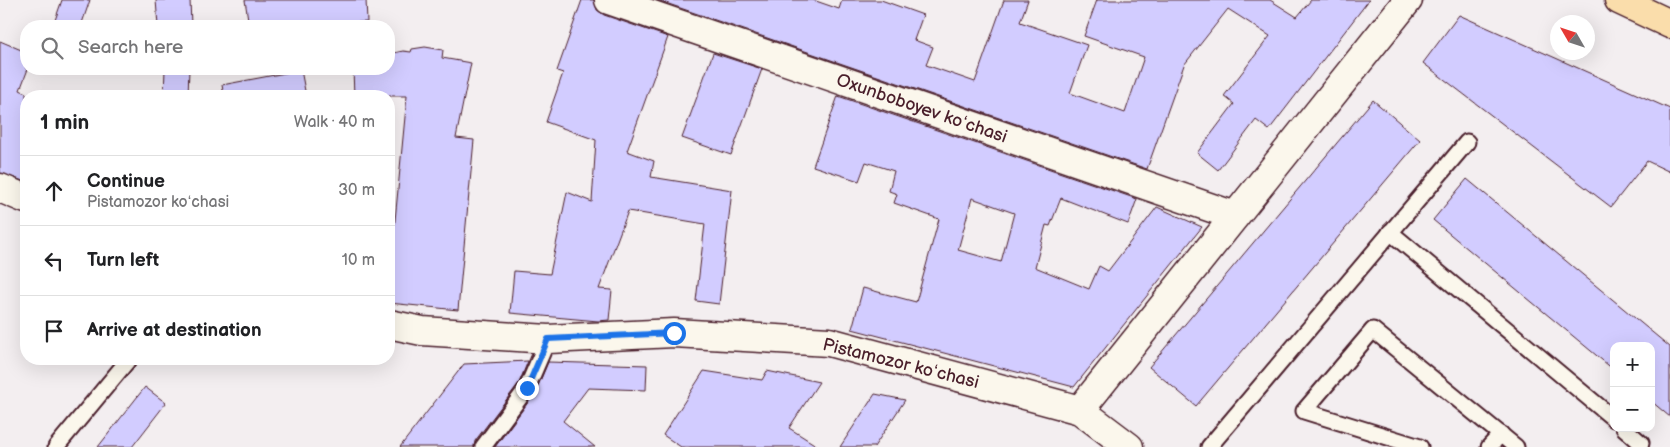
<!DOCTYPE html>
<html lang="en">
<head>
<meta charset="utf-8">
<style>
	body { margin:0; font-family:"Balsamiq Sans",sans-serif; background:#f2f2f2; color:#202124 }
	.controls { position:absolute; right:15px; bottom:15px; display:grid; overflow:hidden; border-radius:10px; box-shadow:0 5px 20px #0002 }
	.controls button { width:45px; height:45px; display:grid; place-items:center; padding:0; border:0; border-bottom:1px solid #e0e0e0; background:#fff; color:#202124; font:25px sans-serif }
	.compass { position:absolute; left:1550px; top:15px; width:45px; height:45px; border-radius:50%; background:#fff; box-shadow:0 5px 20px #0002; rotate:309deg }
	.stop { position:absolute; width:15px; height:15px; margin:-11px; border:4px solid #1a73e8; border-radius:50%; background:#fff }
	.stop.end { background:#1a73e8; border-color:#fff; box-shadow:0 1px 5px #0008 }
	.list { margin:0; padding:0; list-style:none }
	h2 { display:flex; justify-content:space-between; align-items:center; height:65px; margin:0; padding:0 20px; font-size:21px }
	h2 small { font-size:16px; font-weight:400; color:#757577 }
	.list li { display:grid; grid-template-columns:32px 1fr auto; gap:15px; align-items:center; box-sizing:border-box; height:70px; padding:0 20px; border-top:1px solid #e0e0e0 }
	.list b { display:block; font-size:19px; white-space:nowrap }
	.list p { margin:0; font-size:16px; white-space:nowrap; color:#757577 }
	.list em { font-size:16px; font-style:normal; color:#757577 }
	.icon { flex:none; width:28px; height:28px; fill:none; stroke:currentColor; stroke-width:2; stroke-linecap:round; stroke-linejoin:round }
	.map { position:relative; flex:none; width:1670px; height:447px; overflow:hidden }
	.search { position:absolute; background:#fff; box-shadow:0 5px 20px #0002; left:20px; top:20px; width:375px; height:55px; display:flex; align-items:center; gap:12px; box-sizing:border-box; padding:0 18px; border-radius:20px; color:#757577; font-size:19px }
	.panel { position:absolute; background:#fff; box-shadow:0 5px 20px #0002; left:20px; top:90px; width:375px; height:275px; border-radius:20px }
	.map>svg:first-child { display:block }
	.building { fill:#d2ccff; stroke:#4a1f2b; fill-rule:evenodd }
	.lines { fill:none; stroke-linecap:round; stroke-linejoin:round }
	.lane-casing { stroke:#4a1f2b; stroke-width:19 }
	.street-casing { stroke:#4a1f2b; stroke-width:31 }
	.primary-casing { stroke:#4a1f2b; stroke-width:31 }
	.lane { stroke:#fbf7ec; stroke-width:15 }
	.street { stroke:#fbf7ec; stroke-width:28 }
	.primary { stroke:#faddab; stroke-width:28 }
	.route { stroke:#1a73e8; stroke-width:6 }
	.labels { text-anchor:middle; stroke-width:4; stroke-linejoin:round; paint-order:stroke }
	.street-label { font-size:18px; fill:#4a1f2b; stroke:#fbf7ec }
</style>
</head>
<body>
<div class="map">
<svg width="1670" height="447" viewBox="0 0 1670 447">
	<rect width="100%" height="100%" fill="#f3eef0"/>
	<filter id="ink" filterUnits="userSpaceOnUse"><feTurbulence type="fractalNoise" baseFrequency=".02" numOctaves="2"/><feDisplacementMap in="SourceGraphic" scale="10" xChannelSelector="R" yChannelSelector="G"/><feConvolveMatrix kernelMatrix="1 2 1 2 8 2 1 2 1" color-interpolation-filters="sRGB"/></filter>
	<g filter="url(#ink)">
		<g class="building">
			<polygon points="62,0 90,0 81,26 53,26"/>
			<polygon points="156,0 190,0 191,25 189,25 189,26 158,26"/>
			<polygon points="245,0 366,0 367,22 249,26"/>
			<polygon points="582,0 594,0 597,10 604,15 668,37 627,151 654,161 651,177 732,190 719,304 696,301 705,224 628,211 599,289 612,290 609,320 598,321 510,313 514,271 550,274 567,192 592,202 596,140 546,122 563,73 557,71"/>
			<polygon points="657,0 813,0 839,9 842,0 881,0 923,15 914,40 933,47 926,65 975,82 1004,0 1028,0 1020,22 1087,45 1070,93 1125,113 1144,57 1084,36 1097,0 1270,0 1297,17 1311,0 1369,0 1269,130 1256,120 1218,170 1197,153 1234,104 1224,96 1270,36 1228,9 1184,65 1147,169"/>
			<polygon points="1459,15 1670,109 1670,172 1647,161 1611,207 1423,63"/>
			<polygon points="0,41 26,52 26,69 28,69 20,90 26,93 26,182 0,173"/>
			<polygon points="425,47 443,50 442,58 471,63 456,138 474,140 458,310 389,303 389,283 407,96 354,96 353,69 389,69 389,54 403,51 411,52 412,49"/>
			<polygon points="713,53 762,69 731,155 682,138"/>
			<polygon points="165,69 189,69 188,96 164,96"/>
			<polygon points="301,70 306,96 224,96 222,85"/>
			<path d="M838,96L1137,199L1128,224L1061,198L1050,226L1046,225L1035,267L1089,289L1099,266L1108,271L1157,207L1202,227L1074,387L852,329L863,288L916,302L939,219L894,203L897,194L889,191L894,171L866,162L859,181L813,166ZM972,198L1014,213L1001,262L958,250Z"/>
			<polygon points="1373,100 1420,140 1196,406 1149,367"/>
			<polygon points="1467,179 1670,347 1670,417 1651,401 1651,346 1614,346 1614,370 1433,220"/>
			<polygon points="528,361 519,383 475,441 474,447 400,447 464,364"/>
			<polygon points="548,362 647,365 646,390 588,388 563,421 595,447 495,447 535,393"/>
			<polygon points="704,371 762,380 767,371 819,382 789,428 819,447 681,447 663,435"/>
			<polygon points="145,387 166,403 132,447 98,447"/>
			<polygon points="875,394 905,400 874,447 840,447"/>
		</g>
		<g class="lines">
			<defs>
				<g id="lane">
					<polyline points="1390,232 1614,419"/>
					<polyline points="1624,428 1641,443 1640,447"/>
					<polyline points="56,447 129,359"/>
					<polyline points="483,447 527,388 548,339"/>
					<polyline points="1209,447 1467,142"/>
					<polyline points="1420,447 1304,411 1373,330 1516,447"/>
					<polyline points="1489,447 1501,434"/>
				</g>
				<g id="street">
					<polyline points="609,0 1235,216"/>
					<polyline points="0,188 26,199"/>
					<polyline points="389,324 422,331 548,339 674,333 829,342 1080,410 1129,447"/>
					<polyline points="1080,410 1408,0"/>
				</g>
				<polyline id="primary" points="1619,0 1670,24"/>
			</defs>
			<use href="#lane" class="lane-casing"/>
			<use href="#street" class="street-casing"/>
			<use href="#primary" class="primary-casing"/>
			<use href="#lane" class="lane"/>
			<use href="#street" class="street"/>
			<use href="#primary" class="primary"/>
		</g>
	</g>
	<g class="lines" filter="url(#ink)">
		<polyline class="route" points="527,388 548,339 674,333"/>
	</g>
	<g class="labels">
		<g class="street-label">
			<text transform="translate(922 108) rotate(19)" y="6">Oxunboboyev koʻchasi</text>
			<text transform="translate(901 363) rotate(14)" y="6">Pistamozor koʻchasi</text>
		</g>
	</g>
</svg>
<div class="controls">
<button>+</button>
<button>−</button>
</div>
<svg class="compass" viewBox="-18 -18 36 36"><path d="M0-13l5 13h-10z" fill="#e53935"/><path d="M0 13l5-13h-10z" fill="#757577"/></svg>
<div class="stop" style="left:674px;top:333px"></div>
<div class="stop end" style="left:527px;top:388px"></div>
<div class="search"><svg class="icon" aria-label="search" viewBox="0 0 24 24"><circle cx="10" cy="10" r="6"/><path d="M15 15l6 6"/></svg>Search here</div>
<section class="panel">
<h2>1 min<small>Walk · 40 m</small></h2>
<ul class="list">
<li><svg class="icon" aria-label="ahead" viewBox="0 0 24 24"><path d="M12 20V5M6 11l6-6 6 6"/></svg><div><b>Continue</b><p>Pistamozor koʻchasi</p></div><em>30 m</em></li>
<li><svg class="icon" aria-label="left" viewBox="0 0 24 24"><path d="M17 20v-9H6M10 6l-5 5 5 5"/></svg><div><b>Turn left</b></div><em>10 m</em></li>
<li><svg class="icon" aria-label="arrive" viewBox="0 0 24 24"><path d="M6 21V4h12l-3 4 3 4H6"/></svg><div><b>Arrive at destination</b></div></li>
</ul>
</section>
</div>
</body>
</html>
